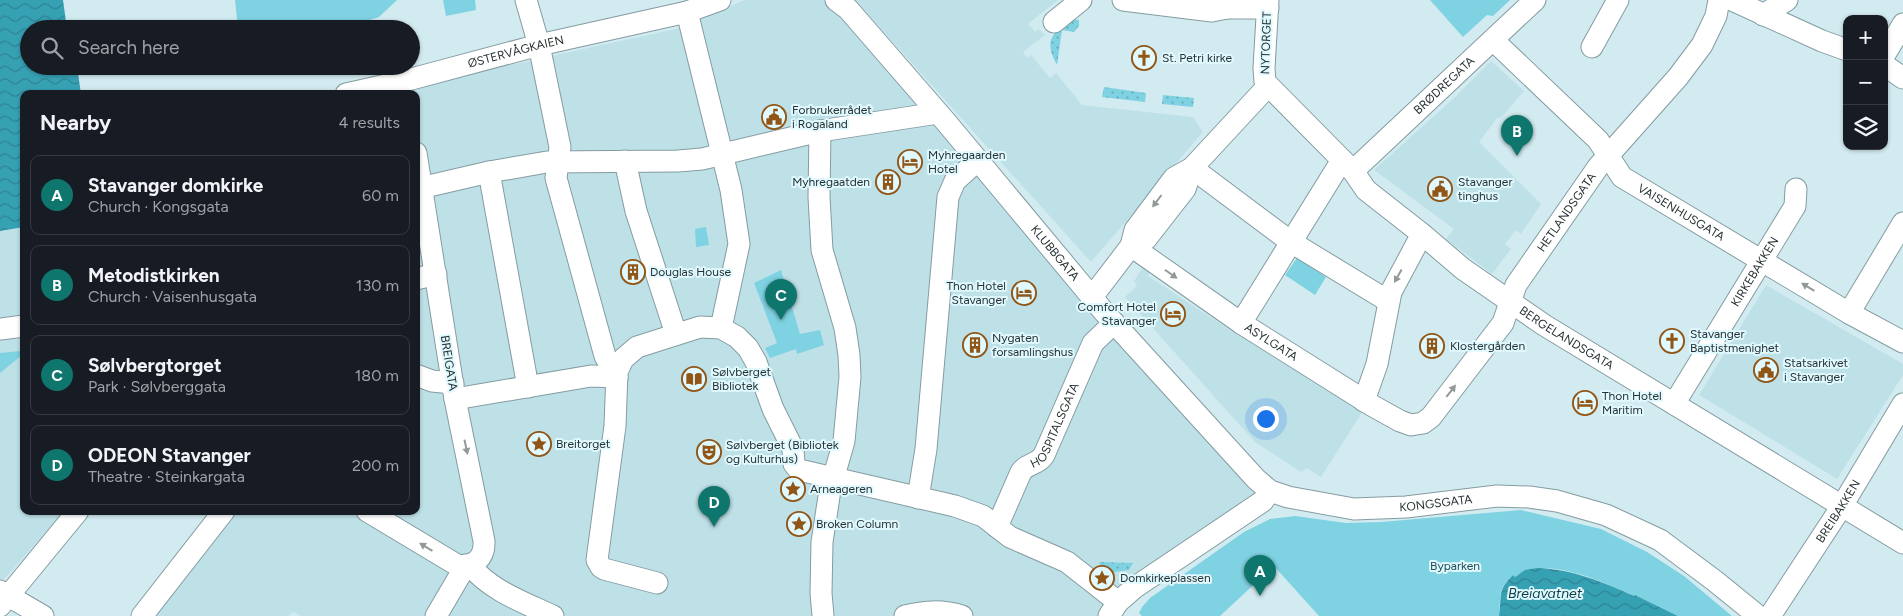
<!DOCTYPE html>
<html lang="en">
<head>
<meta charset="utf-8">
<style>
	body { margin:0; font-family:Figtree,sans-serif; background:#242831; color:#f1f3f6 }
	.controls { position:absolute; right:15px; top:15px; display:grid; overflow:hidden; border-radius:10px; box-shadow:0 1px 4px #0004 }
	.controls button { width:45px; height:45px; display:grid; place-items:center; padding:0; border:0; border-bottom:1px solid #363941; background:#171b24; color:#f1f3f6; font:25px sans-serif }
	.you { position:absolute; left:1265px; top:418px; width:18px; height:18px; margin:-12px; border:4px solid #fff; border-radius:50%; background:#1a73e8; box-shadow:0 0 0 8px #1a73e833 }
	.badge { display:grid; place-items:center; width:32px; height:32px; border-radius:50%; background:#0f766e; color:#fff; font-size:16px; font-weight:700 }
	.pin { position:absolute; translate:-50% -41px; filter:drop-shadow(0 1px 2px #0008) }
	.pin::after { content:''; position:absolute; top:26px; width:18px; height:15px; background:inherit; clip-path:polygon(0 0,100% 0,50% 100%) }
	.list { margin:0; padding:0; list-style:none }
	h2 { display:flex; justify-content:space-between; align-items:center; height:65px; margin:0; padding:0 20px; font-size:21px }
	h2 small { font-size:16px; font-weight:400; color:#9ea1a6 }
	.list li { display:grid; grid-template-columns:32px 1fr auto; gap:15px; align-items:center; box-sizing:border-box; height:80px; margin:0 10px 10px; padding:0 10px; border:1px solid #363941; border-radius:10px }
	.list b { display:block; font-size:19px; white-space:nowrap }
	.list p { margin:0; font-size:16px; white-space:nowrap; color:#9ea1a6 }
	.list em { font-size:16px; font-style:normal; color:#9ea1a6 }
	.icon { flex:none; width:28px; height:28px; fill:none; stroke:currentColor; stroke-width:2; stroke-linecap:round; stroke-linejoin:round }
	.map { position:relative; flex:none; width:1903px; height:616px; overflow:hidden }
	.search { position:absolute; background:#171b24; box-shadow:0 1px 4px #0004; left:20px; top:20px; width:400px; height:55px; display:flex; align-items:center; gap:12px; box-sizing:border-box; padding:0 18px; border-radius:28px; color:#9ea1a6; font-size:19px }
	.panel { position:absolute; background:#171b24; box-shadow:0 1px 4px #0004; left:20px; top:90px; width:400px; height:425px; border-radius:10px }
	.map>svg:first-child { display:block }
	.built { fill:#bee1e8 }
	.grass { fill:url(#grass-dots) }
	.green { fill:#7fd2e2 }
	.water { fill:url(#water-waves) }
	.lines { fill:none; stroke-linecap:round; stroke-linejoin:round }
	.minor-casing { stroke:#849ca1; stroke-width:23 }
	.minor { stroke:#fff; stroke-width:21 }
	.oneway { fill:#939899 }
	.labels { text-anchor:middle; stroke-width:4; stroke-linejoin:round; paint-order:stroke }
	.street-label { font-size:12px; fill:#273133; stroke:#dff9fe }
	.poi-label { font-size:12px; fill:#273133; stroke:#dff9fe; text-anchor:start }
	.park-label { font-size:12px; fill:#204d56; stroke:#dff9fe }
	.water-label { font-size:14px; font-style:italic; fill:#0d3d46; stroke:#dff9fe }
</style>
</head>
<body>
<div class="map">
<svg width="1903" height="616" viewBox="0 0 1903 616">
	<defs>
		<pattern id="grass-dots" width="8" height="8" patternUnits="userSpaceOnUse" patternTransform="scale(1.25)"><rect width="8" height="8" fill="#7fd2e2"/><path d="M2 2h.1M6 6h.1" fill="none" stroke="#68abb8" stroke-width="1.8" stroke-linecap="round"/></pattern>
		<pattern id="water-waves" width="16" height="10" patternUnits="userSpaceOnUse" patternTransform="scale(1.25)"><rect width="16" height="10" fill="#37a1b4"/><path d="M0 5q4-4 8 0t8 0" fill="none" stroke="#2e8493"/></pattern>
	</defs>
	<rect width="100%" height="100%" fill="#d2ebf0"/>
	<g class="built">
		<polygon points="744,0 823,0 831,6 1266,488 1109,616 301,616 293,612 289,616 151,616 232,511 416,511 416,94 378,94 684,27"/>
		<polygon points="855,0 1058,0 1028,24 1035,32 1039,29 1045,35 1023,52 1027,58 1031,55 1050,78 1056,73 1082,105 1193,117 1203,132 1091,262"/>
		<polygon points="1491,61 1524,91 1500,119 1498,117 1479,142 1541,204 1521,234 1516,230 1505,244 1511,249 1492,274 1446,239 1454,229 1374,170 1454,98"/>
		<polygon points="24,227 24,511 64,511 0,584 0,231"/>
		<polygon points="1143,267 1150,272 1148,276 1233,332 1234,330 1363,411 1321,477 1307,468 1301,472 1255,442 1125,297 1137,286 1134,281"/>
		<polygon points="1766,285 1903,364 1903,375 1837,479 1699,395"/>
	</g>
	<g class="grass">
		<path d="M1073,19L1079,20V26L1074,32L1062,30L1057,65C1043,39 1052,34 1073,19Z"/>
		<polygon points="1104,87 1146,93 1145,102 1102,97"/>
		<polygon points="1163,95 1194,98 1193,107 1162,104"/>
		<polygon points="1099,562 1133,563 1129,570 1114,572 1101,567"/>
	</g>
	<g class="green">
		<polygon points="235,0 397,0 379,17 342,29 238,29"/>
		<polygon points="443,0 475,0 476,10 446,16"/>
		<polygon points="1430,0 1510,0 1493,16 1487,15 1463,37"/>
		<polygon points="706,227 709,245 696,247 695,229"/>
		<polygon points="1297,258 1326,277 1315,295 1285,275"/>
		<polygon points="781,270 800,334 820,330 824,345 797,354 796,349 770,358 765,348 777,343 754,283"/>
		<polygon points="21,351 21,356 0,373 0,353"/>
		<path d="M1521,510L1601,529L1647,552L1684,576L1732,616H1678L1635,595L1634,596C1603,582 1546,554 1515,577L1513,575C1497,589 1501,597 1499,616H1319L1274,566L1220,616H1142L1139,613L1142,607L1150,598L1244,532L1270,519L1295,516L1346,523L1381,522Z"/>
	</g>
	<g class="water">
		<polygon points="0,0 63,0 67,29 29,29 29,66 77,66 81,94 24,94 24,227 0,231"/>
		<path d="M1537,568C1572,569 1603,582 1634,596L1635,595L1678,616H1499C1502,596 1497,590 1513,575L1515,577L1525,570Z"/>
	</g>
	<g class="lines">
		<defs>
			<g id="minor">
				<polyline points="526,0 539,45 560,147 556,178 605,356 617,377"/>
				<path id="s1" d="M836,0L848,9L946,122L1105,313L1256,479L1270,491L1288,497L1354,509L1406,507L1497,496L1529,497L1557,501L1606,515L1660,540L1715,581L1758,616"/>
				<polyline points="1123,0 1212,11 1227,8"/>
				<path id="s2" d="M1268,0L1264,68L1265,82L1353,171L1366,190L1422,234L1463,269L1544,325L1903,543"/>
				<polyline points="1732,0 1822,41 1847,50"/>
				<polyline points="1215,2 1227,8 1268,8"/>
				<polyline points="687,12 731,190 739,244 721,328"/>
				<polyline points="1763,15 1787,0"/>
				<polyline points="1054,22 1081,0"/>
				<path id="s3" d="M1493,40L1598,140L1622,177L1849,313L1903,342"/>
				<polyline points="1592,47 1618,0"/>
				<polyline points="1884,56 1903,24"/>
				<polyline points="1884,65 1903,78"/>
				<path id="s4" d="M346,94L404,81L539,45L687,12L720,0"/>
				<polyline points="820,131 819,197 822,250 845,328 849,355 850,377 844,441 830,490 822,542 821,593 823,616"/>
				<polyline points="625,161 636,211 676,334"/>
				<polyline points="1192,168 1291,242 1388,301"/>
				<path id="s5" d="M1353,171L1535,0"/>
				<polyline points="489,172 528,387"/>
				<polyline points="416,189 489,172 547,162 678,161 702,159 820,131 938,113"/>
				<path id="s6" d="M1131,246L1241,323L1373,406L1400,421L1411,425L1423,423L1431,417L1503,323L1516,285L1598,167L1678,77L1702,45L1716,16L1719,0"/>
				<polyline points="1131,246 1135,230 1174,178 1192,168 1268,86"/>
				<polyline points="416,279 436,274"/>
				<polyline points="1092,297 1131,246 1146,239 1185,189 1192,168"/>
				<polyline points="1849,313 1903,223"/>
				<polyline points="1241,323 1342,160"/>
				<polyline points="0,329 24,326"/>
				<polyline points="416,375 432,381 453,383"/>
				<polyline points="455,399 591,376 617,377"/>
				<polyline points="1364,401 1377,364 1391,292 1422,234"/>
				<path id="s7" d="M1674,404L1795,206L1796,189"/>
				<polyline points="918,498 926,449 948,197 955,181 978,160"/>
				<path d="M367,511L457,565C474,568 485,558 484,541L455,399L416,153"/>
				<path id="s8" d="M997,527L1021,472C1028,462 1037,466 1044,455L1093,343L1114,323"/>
				<path d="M470,565C489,590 525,603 553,616"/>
				<polyline points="657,583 604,569 601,567 597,560 615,426 617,372 623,359 637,347 700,327 721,328 737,337 748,348 756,362 773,409 793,449 794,464 799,470 955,506 983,516 1010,537 1067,562 1118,602"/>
				<polyline points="0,591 43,616"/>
				<polyline points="0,606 78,511"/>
				<polyline points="142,616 224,511"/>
				<polyline points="436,616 466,565"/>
				<path d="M905,616C925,611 942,610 962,616"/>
				<polyline points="1109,616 1118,602 1134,588 1263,501 1270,491"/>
				<path id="s9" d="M1770,616L1842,506L1903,404"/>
			</g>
		</defs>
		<use href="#minor" class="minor-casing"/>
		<use href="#minor" class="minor"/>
	</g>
	<defs><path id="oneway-solid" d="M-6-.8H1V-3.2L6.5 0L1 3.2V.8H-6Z" transform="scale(1.25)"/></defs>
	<g class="oneway">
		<use href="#oneway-solid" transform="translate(1157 201) rotate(127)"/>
		<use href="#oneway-solid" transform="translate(1171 274) rotate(35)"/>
		<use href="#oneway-solid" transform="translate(1398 276) rotate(119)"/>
		<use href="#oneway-solid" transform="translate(1808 287) rotate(-149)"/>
		<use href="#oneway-solid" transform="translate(1451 391) rotate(-52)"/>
		<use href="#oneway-solid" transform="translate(466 447) rotate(78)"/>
		<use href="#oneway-solid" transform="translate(426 547) rotate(-149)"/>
	</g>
	<defs>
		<symbol id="church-ring" viewBox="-11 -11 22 22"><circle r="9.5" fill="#dff9fe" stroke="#915516" stroke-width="1.5"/><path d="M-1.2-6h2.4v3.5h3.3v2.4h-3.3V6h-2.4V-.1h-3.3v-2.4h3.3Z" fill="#915516"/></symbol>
		<symbol id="civic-ring" viewBox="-11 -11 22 22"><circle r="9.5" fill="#dff9fe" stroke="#915516" stroke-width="1.5"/><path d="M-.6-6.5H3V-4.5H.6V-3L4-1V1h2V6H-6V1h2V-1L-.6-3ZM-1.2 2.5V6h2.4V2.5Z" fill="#915516"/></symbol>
		<symbol id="hotel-ring" viewBox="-11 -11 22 22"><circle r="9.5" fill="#dff9fe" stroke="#915516" stroke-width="1.5"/><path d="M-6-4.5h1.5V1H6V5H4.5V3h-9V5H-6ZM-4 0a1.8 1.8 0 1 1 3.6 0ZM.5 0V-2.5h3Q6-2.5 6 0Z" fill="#915516"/></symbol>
		<symbol id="building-ring" viewBox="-11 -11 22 22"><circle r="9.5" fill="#dff9fe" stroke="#915516" stroke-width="1.5"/><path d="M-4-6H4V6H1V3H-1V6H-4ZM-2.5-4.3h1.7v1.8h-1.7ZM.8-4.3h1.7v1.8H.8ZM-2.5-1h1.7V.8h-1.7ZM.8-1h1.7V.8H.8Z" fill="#915516"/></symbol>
		<symbol id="library-ring" viewBox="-11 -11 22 22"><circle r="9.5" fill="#dff9fe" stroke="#915516" stroke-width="1.5"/><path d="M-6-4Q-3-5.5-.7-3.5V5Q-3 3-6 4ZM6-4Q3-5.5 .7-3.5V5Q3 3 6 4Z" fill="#915516"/></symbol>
		<symbol id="sight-ring" viewBox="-11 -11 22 22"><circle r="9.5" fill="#dff9fe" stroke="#915516" stroke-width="1.5"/><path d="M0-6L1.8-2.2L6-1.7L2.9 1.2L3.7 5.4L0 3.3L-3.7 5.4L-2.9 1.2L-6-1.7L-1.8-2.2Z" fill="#915516"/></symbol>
		<symbol id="theatre-ring" viewBox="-11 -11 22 22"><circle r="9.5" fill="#dff9fe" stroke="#915516" stroke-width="1.5"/><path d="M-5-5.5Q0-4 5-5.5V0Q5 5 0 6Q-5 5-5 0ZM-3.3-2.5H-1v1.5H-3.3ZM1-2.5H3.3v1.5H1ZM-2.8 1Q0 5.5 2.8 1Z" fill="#915516"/></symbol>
	</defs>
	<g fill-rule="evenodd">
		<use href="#church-ring" x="1130" y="44" width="28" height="28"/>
		<use href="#civic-ring" x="760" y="103" width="28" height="28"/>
		<use href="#hotel-ring" x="896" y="148" width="28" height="28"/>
		<use href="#building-ring" x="874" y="168" width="28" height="28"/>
		<use href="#civic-ring" x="1426" y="175" width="28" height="28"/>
		<use href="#building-ring" x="619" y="258" width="28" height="28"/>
		<use href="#hotel-ring" x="1010" y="279" width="28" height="28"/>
		<use href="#hotel-ring" x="1159" y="300" width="28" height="28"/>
		<use href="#church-ring" x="1658" y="327" width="28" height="28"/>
		<use href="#building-ring" x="961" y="331" width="28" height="28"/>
		<use href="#building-ring" x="1418" y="332" width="28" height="28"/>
		<use href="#civic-ring" x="1752" y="356" width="28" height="28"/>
		<use href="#library-ring" x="680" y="365" width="28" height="28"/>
		<use href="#hotel-ring" x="1571" y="389" width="28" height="28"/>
		<use href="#sight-ring" x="525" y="430" width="28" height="28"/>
		<use href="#theatre-ring" x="695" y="438" width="28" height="28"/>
		<use href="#sight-ring" x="779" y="475" width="28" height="28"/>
		<use href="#sight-ring" x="785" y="510" width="28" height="28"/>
		<use href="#sight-ring" x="1088" y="564" width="28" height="28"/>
	</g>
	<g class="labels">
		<g class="street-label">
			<text transform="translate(1266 43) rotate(-88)" y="4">NYTORGET</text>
			<text dy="4" stroke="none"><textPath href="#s4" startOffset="175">ØSTERVÅGKAIEN</textPath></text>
			<text dy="4" stroke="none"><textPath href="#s5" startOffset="125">BRØDREGATA</textPath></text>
			<text dy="4" stroke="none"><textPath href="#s6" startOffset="602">HETLANDSGATA</textPath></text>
			<text dy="4" stroke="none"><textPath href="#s3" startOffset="258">VAISENHUSGATA</textPath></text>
			<text dy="4" stroke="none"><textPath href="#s1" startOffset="335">KLUBBGATA</textPath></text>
			<text dy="4" stroke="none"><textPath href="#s7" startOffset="155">KIRKEBAKKEN</textPath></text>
			<text dy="4" stroke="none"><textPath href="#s2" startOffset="480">BERGELANDSGATA</textPath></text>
			<text dy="4" stroke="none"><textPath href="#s6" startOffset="170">ASYLGATA</textPath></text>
			<text transform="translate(449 363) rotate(81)" y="4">BREIGATA</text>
			<text dy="4" stroke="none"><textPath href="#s8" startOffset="120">HOSPITALSGATA</textPath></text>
			<text dy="4" stroke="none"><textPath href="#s1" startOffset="824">KONGSGATA</textPath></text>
			<text dy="4" stroke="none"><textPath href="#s9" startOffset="125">BREIBAKKEN</textPath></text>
		</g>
		<g class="poi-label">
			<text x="1162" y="62">St. Petri kirke</text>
			<text x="792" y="114">Forbrukerrådet<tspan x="792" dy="14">i Rogaland</tspan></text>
			<text x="928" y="159">Myhregaarden<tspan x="928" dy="14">Hotel</tspan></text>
			<text x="870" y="186" text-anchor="end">Myhregaatden</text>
			<text x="1458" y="186">Stavanger<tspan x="1458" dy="14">tinghus</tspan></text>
			<text x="650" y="276">Douglas House</text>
			<text x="1006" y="290" text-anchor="end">Thon Hotel<tspan x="1006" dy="14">Stavanger</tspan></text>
			<text x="1156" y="311" text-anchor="end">Comfort Hotel<tspan x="1156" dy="14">Stavanger</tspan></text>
			<text x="1690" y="338">Stavanger<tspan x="1690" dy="14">Baptistmenighet</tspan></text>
			<text x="992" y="342">Nygaten<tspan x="992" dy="14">forsamlingshus</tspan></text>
			<text x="1450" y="350">Klostergården</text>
			<text x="1784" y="367">Statsarkivet<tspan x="1784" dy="14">i Stavanger</tspan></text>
			<text x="712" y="376">Sølvberget<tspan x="712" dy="14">Bibliotek</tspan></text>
			<text x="1602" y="400">Thon Hotel<tspan x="1602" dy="14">Maritim</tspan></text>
			<text x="556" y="448">Breitorget</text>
			<text x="726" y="449">Sølvberget (Bibliotek<tspan x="726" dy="14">og Kulturhus)</tspan></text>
			<text x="810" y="493">Arneageren</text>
			<text x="816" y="528">Broken Column</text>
			<text x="1120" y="582">Domkirkeplassen</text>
		</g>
		<g class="park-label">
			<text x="1455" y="570">Byparken</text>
		</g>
		<g class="water-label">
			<text x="1545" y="598">Breiavatnet</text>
		</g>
	</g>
</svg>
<div class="controls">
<button>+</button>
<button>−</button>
<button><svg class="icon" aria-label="layers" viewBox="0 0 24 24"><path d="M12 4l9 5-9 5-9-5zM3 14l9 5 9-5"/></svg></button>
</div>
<div class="you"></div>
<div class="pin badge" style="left:1260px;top:596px">A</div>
<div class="pin badge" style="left:1517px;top:156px">B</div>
<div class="pin badge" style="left:781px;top:320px">C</div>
<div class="pin badge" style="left:714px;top:527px">D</div>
<div class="search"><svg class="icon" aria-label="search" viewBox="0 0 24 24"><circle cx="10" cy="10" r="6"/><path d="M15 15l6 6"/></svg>Search here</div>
<section class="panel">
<h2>Nearby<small>4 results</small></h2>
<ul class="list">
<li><span class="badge">A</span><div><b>Stavanger domkirke</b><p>Church · Kongsgata</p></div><em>60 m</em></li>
<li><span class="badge">B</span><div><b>Metodistkirken</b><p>Church · Vaisenhusgata</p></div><em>130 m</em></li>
<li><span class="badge">C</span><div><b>Sølvbergtorget</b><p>Park · Sølvberggata</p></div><em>180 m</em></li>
<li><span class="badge">D</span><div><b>ODEON Stavanger</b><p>Theatre · Steinkargata</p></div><em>200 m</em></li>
</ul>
</section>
</div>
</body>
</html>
